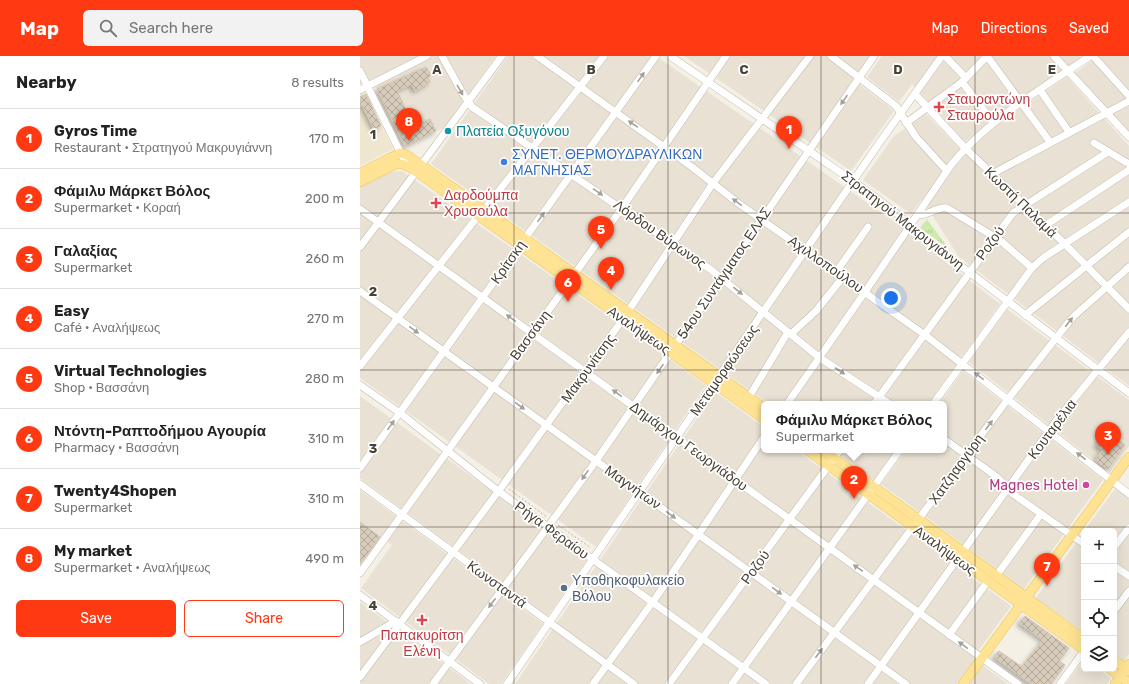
<!DOCTYPE html>
<html lang="en">
<head>
<meta charset="utf-8">
<style>
	body { margin:0; font-family:Rubik,sans-serif; background:#f2f2f2; color:#222 }
	.controls { position:absolute; right:12px; bottom:12px; display:grid; overflow:hidden; border-radius:6px; box-shadow:0 4px 16px #0002 }
	.controls button { width:36px; height:36px; display:grid; place-items:center; padding:0; border:0; border-bottom:1px solid #e0e0e0; background:#fff; color:#222; font:20px sans-serif }
	.you { position:absolute; left:531px; top:242px; width:14px; height:14px; margin:-10px; border:3px solid #fff; border-radius:50%; background:#1a73e8; box-shadow:0 0 0 6px #1a73e833 }
	.badge { display:grid; place-items:center; width:26px; height:26px; border-radius:50%; background:#ff3a12; color:#fff; font-size:13px; font-weight:700 }
	.pin { position:absolute; translate:-50% -33px; filter:drop-shadow(0 1px 2px #0008) }
	.pin::after { content:''; position:absolute; top:21px; width:14px; height:12px; background:inherit; clip-path:polygon(0 0,100% 0,50% 100%) }
	.popup { position:absolute; left:401px; top:345px; width:186px; height:52px; box-sizing:border-box; display:grid; place-content:center; border-radius:6px; background:#fff; filter:drop-shadow(0 1px 3px #0005); font-size:13px; white-space:nowrap; color:#767676 }
	.popup b { font-size:15px; color:#222 }
	.popup::after { content:''; position:absolute; left:50%; top:100%; margin-left:-8px; border:8px solid transparent; border-top-color:#fff }
	.list { margin:0; padding:0; list-style:none }
	h2 { display:flex; justify-content:space-between; align-items:center; height:52px; margin:0; padding:0 16px; font-size:17px }
	h2 small { font-size:13px; font-weight:400; color:#767676 }
	.list li { display:grid; grid-template-columns:26px 1fr auto; gap:12px; align-items:center; box-sizing:border-box; height:60px; padding:0 16px; border-top:1px solid #e0e0e0 }
	.list b { display:block; font-size:15px; white-space:nowrap }
	.list p { margin:0; font-size:13px; white-space:nowrap; color:#767676 }
	.list em { font-size:13px; font-style:normal; color:#767676 }
	.actions { display:flex; gap:8px; padding:12px 16px }
	.actions a { flex:1; padding:9px 0; border:1px solid #ff3a12; border-radius:6px; text-align:center; font-size:14px; color:#ff3a12 }
	.actions .main { background:#ff3a12; color:#fff }
	.icon { flex:none; width:22px; height:22px; fill:none; stroke:currentColor; stroke-width:2; stroke-linecap:round; stroke-linejoin:round }
	.map { position:relative; flex:none; width:769px; height:628px; overflow:hidden }
	header { display:flex; align-items:center; gap:24px; box-sizing:border-box; height:56px; padding:0 20px; background:#ff3a12; color:#fff }
	header strong { font-size:19px }
	nav { display:flex; gap:22px; margin-inline-start:auto; font-size:14px }
	.search { width:280px; height:36px; background:#f2f2f2; display:flex; align-items:center; gap:10px; box-sizing:border-box; padding:0 14px; border-radius:6px; color:#767676; font-size:15px }
	main { display:flex }
	aside { flex:1; background:#fff }
	.map>svg:first-child { display:block }
	.residential { fill:#e9e2d4 }
	.education { fill:#eee6cf }
	.grass { fill:url(#grass-tufts) }
	.building { fill:url(#building-cross-hatch); stroke:#d2c4ae; filter:url(#shadow) }
	.lines { fill:none; stroke-linecap:round; stroke-linejoin:round }
	.minor-casing { stroke:#c3bbab; stroke-width:8 }
	.major-casing { stroke:#ebc35d; stroke-width:10 }
	.path { stroke:#c3b598; stroke-width:1; stroke-dasharray:2 2; stroke-linecap:butt }
	.minor { stroke:#fff; stroke-width:7 }
	.major { stroke:#ffe394; stroke-width:9 }
	.oneway { fill:#a4a09a }
	.grid { fill:none; stroke:#484135; stroke-width:1; stroke-opacity:0.55 }
	.health-dot { fill:#e0444e; stroke:#fff; stroke-width:1.5 }
	.culture-dot { fill:#0f9aa8; stroke:#fff; stroke-width:1.5 }
	.shop-dot { fill:#3f7fe0; stroke:#fff; stroke-width:1.5 }
	.hotel-dot { fill:#d1479c; stroke:#fff; stroke-width:1.5 }
	.service-dot { fill:#5c6f8a; stroke:#fff; stroke-width:1.5 }
	.labels { text-anchor:middle; stroke-width:3.5; stroke-linejoin:round; paint-order:stroke }
	.health-label { font-size:14px; fill:#be3a42; stroke:#fff; text-anchor:start }
	.culture-label { font-size:14px; fill:#0d838f; stroke:#fff; text-anchor:start }
	.shop-label { font-size:14px; fill:#366cbe; stroke:#fff; text-anchor:start }
	.street-label { font-size:14px; fill:#484135; stroke:#fff }
	.hotel-label { font-size:14px; fill:#b23c85; stroke:#fff; text-anchor:end }
	.service-label { font-size:14px; fill:#4e5e75; stroke:#fff; text-anchor:start }
	.grid-label { font-size:13px; text-anchor:middle; font-weight:bold; fill:#484135; stroke:#fff; stroke-width:3.5; stroke-linejoin:round; paint-order:stroke }
</style>
</head>
<body>
<header>
<strong>Map</strong>
<div class="search"><svg class="icon" aria-label="search" viewBox="0 0 24 24"><circle cx="10" cy="10" r="6"/><path d="M15 15l6 6"/></svg>Search here</div>
<nav><a>Map</a><a>Directions</a><a>Saved</a></nav>
</header>
<main>
<aside>
<h2>Nearby<small>8 results</small></h2>
<ul class="list">
<li><span class="badge">1</span><div><b>Gyros Time</b><p>Restaurant · Στρατηγού Μακρυγιάννη</p></div><em>170 m</em></li>
<li><span class="badge">2</span><div><b>Φάμιλυ Μάρκετ Βόλος</b><p>Supermarket · Κοραή</p></div><em>200 m</em></li>
<li><span class="badge">3</span><div><b>Γαλαξίας</b><p>Supermarket</p></div><em>260 m</em></li>
<li><span class="badge">4</span><div><b>Easy</b><p>Café · Αναλήψεως</p></div><em>270 m</em></li>
<li><span class="badge">5</span><div><b>Virtual Technologies</b><p>Shop · Βασσάνη</p></div><em>280 m</em></li>
<li><span class="badge">6</span><div><b>Ντόντη-Ραπτοδήμου Αγουρία</b><p>Pharmacy · Βασσάνη</p></div><em>310 m</em></li>
<li><span class="badge">7</span><div><b>Twenty4Shopen</b><p>Supermarket</p></div><em>310 m</em></li>
<li><span class="badge">8</span><div><b>My market</b><p>Supermarket · Αναλήψεως</p></div><em>490 m</em></li>
</ul>
<div class="actions"><a class="main">Save</a><a>Share</a></div>
</aside>
<div class="map">
<svg width="769" height="628" viewBox="0 0 769 628">
	<defs>
		<pattern id="grass-tufts" width="24" height="20" patternUnits="userSpaceOnUse"><rect width="24" height="20" fill="#ceebac"/><path d="M3 7l-1-3M5 7V3M7 7l1-3M15 17l-1-3M17 17v-4M19 17l1-3" fill="none" stroke="#b2cb95"/></pattern>
		<pattern id="building-cross-hatch" width="8" height="8" patternUnits="userSpaceOnUse"><rect width="8" height="8" fill="#d7ccbb"/><path d="M0 0l8 8M0 8l8-8" fill="none" stroke="#b0a799"/></pattern>
		<filter id="shadow"><feDropShadow dx="-2.5" dy="2.5" stdDeviation="2" flood-color="#0004"/></filter>
	</defs>
	<rect width="100%" height="100%" fill="#f4f0e6"/>
	<g class="residential">
		<polygon points="0,0 136,0 85,71 45,90 12,23 0,28"/>
		<polygon points="148,0 296,0 545,173 544,174 640,248 568,348 409,348 71,108"/>
		<polygon points="324,0 510,0 494,24 534,55 491,115"/>
		<polygon points="522,0 720,0 721,2 633,62 605,86 552,28 539,46 507,21"/>
		<polygon points="738,0 769,0 769,78 714,18"/>
		<polygon points="707,21 769,90 769,141 764,145 769,152 769,330 599,201 562,143 551,158 503,124 534,80 566,58 605,98 635,70"/>
		<polygon points="42,115 346,329 236,491 0,322 0,131 30,116"/>
		<polygon points="647,253 769,344 769,390 750,417 609,306"/>
		<polygon points="603,315 743,424 664,533 521,428 546,394 584,394 584,348 579,348"/>
		<polygon points="355,336 404,371 404,394 436,394 651,550 613,602 648,628 155,628"/>
		<polygon points="0,340 227,504 188,560 0,422"/>
		<polygon points="473,394 535,394 514,424"/>
		<polygon points="755,433 769,443 769,598 764,605 754,597 754,475 724,475"/>
		<polygon points="0,434 183,568 141,628 129,628 1,532 32,489 0,466"/>
		<polygon points="724,476 724,576 676,542"/>
		<polygon points="0,546 111,628 0,628"/>
		<polygon points="724,604 724,613 738,613 751,622 747,628 706,628"/>
	</g>
	<polygon class="education" points="6,38 33,93 0,110 0,41"/>
	<polygon class="grass" points="567,163 588,192 560,172"/>
	<g class="building">
		<polygon points="66,11 71,19 68,21 70,26 55,35 51,28 37,35 54,71 70,63 76,75 45,90 17,33"/>
		<polygon points="6,38 21,70 14,73 2,49 0,50 0,41"/>
		<polygon points="746,376 765,389 748,413 735,404 742,394 736,389"/>
		<polygon points="0,466 20,481 0,508"/>
		<polygon points="665,560 709,592 699,605 705,609 691,628 671,628 634,601 639,595 662,611 683,584 659,567"/>
	</g>
	<g class="lines">
		<defs>
			<g id="minor">
				<polyline points="82,0 103,38 112,51 350,213 460,302 530,348"/>
				<polyline points="177,0 332,111 378,147 565,279 769,438"/>
				<polyline points="310,0 493,125 536,157 560,179 769,337"/>
				<polyline points="471,0 536,50 556,81 587,115"/>
				<polyline points="585,0 606,22"/>
				<polyline points="627,0 690,86"/>
				<polyline points="694,0 769,81"/>
				<polyline points="733,0 769,40"/>
				<polyline points="0,15 47,110"/>
				<polyline points="602,26 633,66"/>
				<polyline points="0,34 67,0"/>
				<polyline points="680,34 709,76"/>
				<polyline points="555,38 605,92 705,188 769,253"/>
				<polyline points="546,67 602,26 627,0"/>
				<polyline points="734,87 769,108"/>
				<polyline points="61,109 142,0"/>
				<polyline points="632,118 769,45"/>
				<polyline points="0,153 658,628"/>
				<polyline points="124,154 244,0"/>
				<path d="M557,159C569,160 577,150 587,152L641,185L672,212"/>
				<polyline points="686,169 769,114"/>
				<polyline points="0,191 56,116"/>
				<polyline points="476,216 508,171"/>
				<polyline points="0,235 546,628"/>
				<polyline points="665,259 769,176"/>
				<polyline points="431,278 456,255 483,221"/>
				<polyline points="0,310 118,160"/>
				<polyline points="359,320 522,83 582,0"/>
				<polyline points="0,329 40,357 138,435 406,628"/>
				<polyline points="389,341 428,276"/>
				<path d="M427,348L505,236L591,109C628,63 682,33 730,0"/>
				<polyline points="514,348 653,157 748,96"/>
				<polyline points="573,348 672,212 683,202 769,146"/>
				<polyline points="584,383 637,421 653,438 724,488"/>
				<polyline points="0,412 296,0"/>
				<polyline points="0,428 274,628"/>
				<polyline points="754,491 769,472"/>
				<polyline points="754,510 769,520"/>
				<polyline points="0,517 262,152 366,0"/>
				<polyline points="636,520 681,458"/>
				<polyline points="0,539 120,628"/>
				<polyline points="754,555 769,535"/>
				<polyline points="589,579 628,525"/>
				<polyline points="0,586 36,565"/>
				<polyline points="0,621 143,429 263,263 353,127 450,0"/>
				<polyline points="73,628 236,405 514,0"/>
				<polyline points="147,628 354,327"/>
				<polyline points="233,628 297,540 404,381"/>
				<polyline points="309,628 480,394"/>
				<polyline points="372,628 540,394"/>
				<polyline points="436,628 648,343 708,267 714,260 769,211"/>
				<polyline points="508,628 696,365 769,276"/>
				<polyline points="700,628 724,595"/>
			</g>
			<g id="major">
				<polyline points="0,117 40,97 47,99 404,352"/>
				<polyline points="0,126 36,108 42,108 51,112 404,363"/>
				<polyline points="447,394 724,594"/>
				<polyline points="463,394 724,583"/>
				<polyline points="754,604 769,615"/>
				<polyline points="750,613 769,627"/>
				<polyline points="603,628 769,401"/>
				<polyline points="755,628 769,608"/>
			</g>
		</defs>
		<use href="#minor" class="minor-casing"/>
		<use href="#major" class="major-casing"/>
		<g class="path">
			<polyline points="149,433 187,461"/>
			<polyline points="198,469 231,492"/>
		</g>
		<use href="#minor" class="minor"/>
		<use href="#major" class="major"/>
	</g>
	<defs><path id="oneway-solid" d="M-6-.8H1V-3.2L6.5 0L1 3.2V.8H-6Z"/></defs>
	<g class="oneway">
		<use href="#oneway-solid" transform="translate(281 21) rotate(-55)"/>
		<use href="#oneway-solid" transform="translate(100 34) rotate(60)"/>
		<use href="#oneway-solid" transform="translate(484 44) rotate(125)"/>
		<use href="#oneway-solid" transform="translate(273 68) rotate(-145)"/>
		<use href="#oneway-solid" transform="translate(238 136) rotate(34)"/>
		<use href="#oneway-solid" transform="translate(377 146) rotate(-144)"/>
		<use href="#oneway-solid" transform="translate(181 161) rotate(-54)"/>
		<use href="#oneway-solid" transform="translate(378 235) rotate(39)"/>
		<use href="#oneway-solid" transform="translate(151 262) rotate(-144)"/>
		<use href="#oneway-solid" transform="translate(709 266) rotate(-52)"/>
		<use href="#oneway-solid" transform="translate(54 274) rotate(36)"/>
		<use href="#oneway-solid" transform="translate(300 313) rotate(125)"/>
		<use href="#oneway-solid" transform="translate(480 315) rotate(33)"/>
		<use href="#oneway-solid" transform="translate(619 320) rotate(-142)"/>
		<use href="#oneway-solid" transform="translate(257 337) rotate(-144)"/>
		<use href="#oneway-solid" transform="translate(160 350) rotate(36)"/>
		<use href="#oneway-solid" transform="translate(31 369) rotate(-54)"/>
		<use href="#oneway-solid" transform="translate(629 369) rotate(-54)"/>
		<use href="#oneway-solid" transform="translate(721 400) rotate(-142)"/>
		<use href="#oneway-solid" transform="translate(225 419) rotate(125)"/>
		<use href="#oneway-solid" transform="translate(311 459) rotate(36)"/>
		<use href="#oneway-solid" transform="translate(498 512) rotate(-145)"/>
		<use href="#oneway-solid" transform="translate(417 535) rotate(36)"/>
		<use href="#oneway-solid" transform="translate(132 547) rotate(127)"/>
		<use href="#oneway-solid" transform="translate(603 589) rotate(-144)"/>
		<use href="#oneway-solid" transform="translate(459 597) rotate(-53)"/>
	</g>
	<path class="grid" d="M154,0V628M308,0V628M461,0V628M615,0V628M0,157H769M0,314H769M0,471H769"/>
	<g class="health-dot">
		<path d="M577 45h4v4h4v4h-4v4h-4v-4h-4v-4h4z"/>
		<path d="M74 141h4v4h4v4h-4v4h-4v-4h-4v-4h4z"/>
		<path d="M60 558h4v4h4v4h-4v4h-4v-4h-4v-4h4z"/>
	</g>
	<circle class="culture-dot" cx="88" cy="75" r="4"/>
	<circle class="shop-dot" cx="144" cy="106" r="4"/>
	<circle class="hotel-dot" cx="726" cy="429" r="4"/>
	<circle class="service-dot" cx="204" cy="532" r="4"/>
	<g class="labels">
		<g class="health-label">
			<text x="587" y="48">Σταυραντώνη<tspan x="587" dy="16">Σταυρούλα</tspan></text>
			<text x="84" y="144">Δαρδούμπα<tspan x="84" dy="16">Χρυσούλα</tspan></text>
			<text x="62" y="584" text-anchor="middle">Παπακυρίτση<tspan x="62" dy="16">Ελένη</tspan></text>
		</g>
		<g class="culture-label">
			<text x="96" y="80">Πλατεία Οξυγόνου</text>
		</g>
		<g class="shop-label">
			<text x="152" y="103">ΣΥΝΕΤ. ΘΕΡΜΟΥΔΡΑΥΛΙΚΩΝ<tspan x="152" dy="16">ΜΑΓΝΗΣΙΑΣ</tspan></text>
		</g>
		<g class="street-label">
			<text transform="translate(661 146) rotate(44)" y="5">Κωστή Παλαμά</text>
			<text transform="translate(543 164) rotate(38)" y="5">Στρατηγού Μακρυγιάννη</text>
			<text transform="translate(300 178) rotate(35)" y="5">Λόρδου Βύρωνος</text>
			<text transform="translate(630 187) rotate(-54)" y="5">Ροζού</text>
			<text transform="translate(148 206) rotate(-55)" y="5">Κρίτσκη</text>
			<text transform="translate(466 208) rotate(35)" y="5">Αχιλλοπούλου</text>
			<text transform="translate(364 217) rotate(-56)" y="5">54ου Συντάγματος ΕΛΑΣ</text>
			<text transform="translate(279 274) rotate(35)" y="5">Αναλήψεως</text>
			<text transform="translate(170 279) rotate(-54)" y="5">Βασσάνη</text>
			<text transform="translate(228 312) rotate(-54)" y="5">Μακρυνίτσης</text>
			<text transform="translate(364 314) rotate(-55)" y="5">Μεταμορφώσεως</text>
			<text transform="translate(692 373) rotate(-53)" y="5">Κουταρέλια</text>
			<text transform="translate(329 390) rotate(36)" y="5">Δημάρχου Γεωργιάδου</text>
			<text transform="translate(596 413) rotate(-54)" y="5">Χατζηαργύρη</text>
			<text transform="translate(273 431) rotate(35)" y="5">Μαγνήτων</text>
			<text transform="translate(192 474) rotate(36)" y="5">Ρήγα Φεραίου</text>
			<text transform="translate(585 494) rotate(36)" y="5">Αναλήψεως</text>
			<text transform="translate(395 511) rotate(-54)" y="5">Ροζού</text>
			<text transform="translate(137 528) rotate(36)" y="5">Κωνσταντά</text>
		</g>
		<g class="hotel-label">
			<text x="718" y="434">Magnes Hotel</text>
		</g>
		<g class="service-label">
			<text x="212" y="529">Υποθηκοφυλακείο<tspan x="212" dy="16">Βόλου</tspan></text>
		</g>
	</g>
	<g class="grid-label">
		<text x="77" y="18">A</text>
		<text x="231" y="18">B</text>
		<text x="384" y="18">C</text>
		<text x="538" y="18">D</text>
		<text x="692" y="18">E</text>
		<text x="13" y="83">1</text>
		<text x="13" y="240">2</text>
		<text x="13" y="397">3</text>
		<text x="13" y="554">4</text>
	</g>
</svg>
<div class="controls">
<button>+</button>
<button>−</button>
<button><svg class="icon" aria-label="locate" viewBox="0 0 24 24"><circle cx="12" cy="12" r="6"/><path d="M12 2v4M12 18v4M2 12h4M18 12h4"/></svg></button>
<button><svg class="icon" aria-label="layers" viewBox="0 0 24 24"><path d="M12 4l9 5-9 5-9-5zM3 14l9 5 9-5"/></svg></button>
</div>
<div class="you"></div>
<div class="pin badge" style="left:429px;top:93px">1</div>
<div class="pin badge" style="left:494px;top:443px">2</div>
<div class="popup"><b>Φάμιλυ Μάρκετ Βόλος</b>Supermarket</div>
<div class="pin badge" style="left:748px;top:399px">3</div>
<div class="pin badge" style="left:251px;top:234px">4</div>
<div class="pin badge" style="left:241px;top:193px">5</div>
<div class="pin badge" style="left:208px;top:246px">6</div>
<div class="pin badge" style="left:687px;top:530px">7</div>
<div class="pin badge" style="left:49px;top:85px">8</div>
</div>
</main>
</body>
</html>
